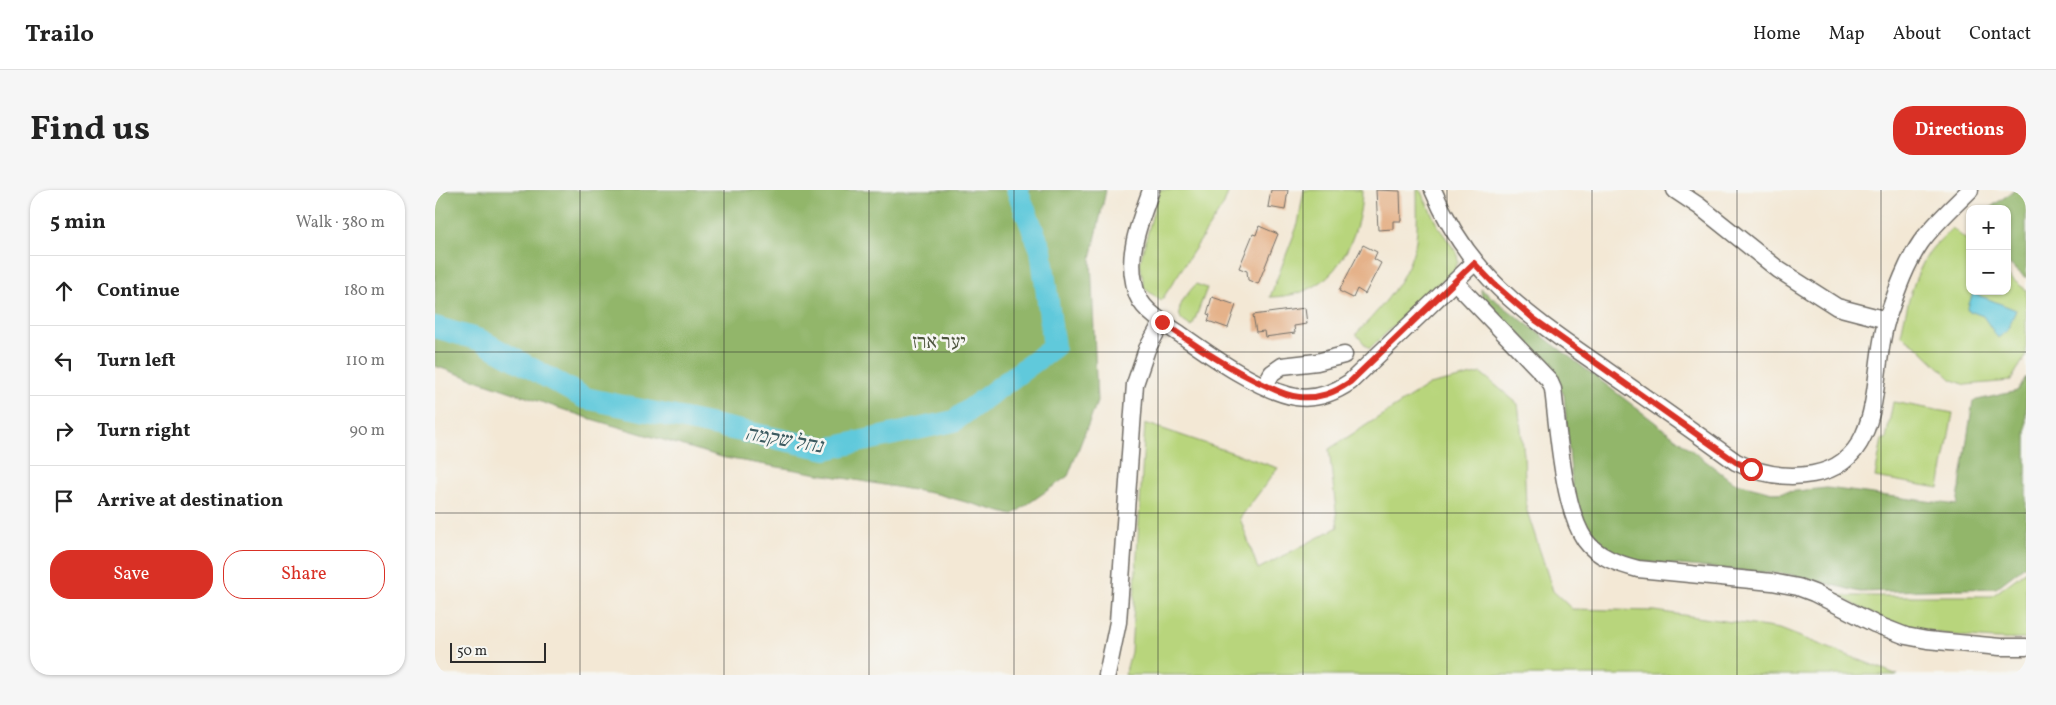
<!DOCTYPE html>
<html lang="en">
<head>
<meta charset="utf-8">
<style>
	body { margin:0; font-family:Vollkorn,"Frank Ruhl Libre",serif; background:#f6f6f6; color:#222 }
	.controls { position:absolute; right:15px; top:15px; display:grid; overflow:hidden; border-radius:10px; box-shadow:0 1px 4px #0004 }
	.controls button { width:45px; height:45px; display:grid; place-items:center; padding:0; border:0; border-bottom:1px solid #e0e0e0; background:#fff; color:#222; font:25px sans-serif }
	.scale { position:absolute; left:15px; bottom:12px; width:96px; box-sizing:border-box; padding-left:5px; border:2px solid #2b2b2b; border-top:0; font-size:14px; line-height:18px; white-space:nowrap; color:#2b2b2b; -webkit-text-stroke:4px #f6f6f2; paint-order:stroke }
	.stop { position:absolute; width:15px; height:15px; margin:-11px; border:4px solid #d93025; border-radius:50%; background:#fff }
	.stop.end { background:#d93025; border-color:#fff; box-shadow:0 1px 5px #0008 }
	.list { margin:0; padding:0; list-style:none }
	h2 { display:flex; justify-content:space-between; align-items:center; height:65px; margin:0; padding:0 20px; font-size:21px }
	h2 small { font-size:16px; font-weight:400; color:#767676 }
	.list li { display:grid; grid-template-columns:32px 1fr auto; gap:15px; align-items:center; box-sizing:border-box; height:70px; padding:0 20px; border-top:1px solid #e0e0e0 }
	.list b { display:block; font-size:19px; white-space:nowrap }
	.list em { font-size:16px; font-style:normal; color:#767676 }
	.actions { display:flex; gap:10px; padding:15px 20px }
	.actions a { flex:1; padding:11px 0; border:1px solid #d93025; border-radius:20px; text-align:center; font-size:18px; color:#d93025 }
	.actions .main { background:#d93025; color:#fff }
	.icon { flex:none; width:28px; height:28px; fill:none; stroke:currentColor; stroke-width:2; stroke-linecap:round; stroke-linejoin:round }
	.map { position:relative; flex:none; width:1591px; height:485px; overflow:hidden; border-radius:20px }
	header { display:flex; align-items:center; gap:30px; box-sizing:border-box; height:70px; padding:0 25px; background:#fff; border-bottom:1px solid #e0e0e0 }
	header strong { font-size:24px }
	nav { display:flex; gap:28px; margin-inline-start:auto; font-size:18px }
	.intro { display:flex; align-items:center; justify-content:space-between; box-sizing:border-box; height:120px; padding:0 30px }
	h1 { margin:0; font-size:35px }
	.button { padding:12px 22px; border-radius:20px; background:#d93025; color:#fff; font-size:18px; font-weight:700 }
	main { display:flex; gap:30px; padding:0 30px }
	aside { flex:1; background:#fff; border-radius:20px; box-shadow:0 1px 4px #0004 }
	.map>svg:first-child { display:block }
	.green { fill:#b8d57b; stroke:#728053 }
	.forest { fill:#92b66b; stroke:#5e704b }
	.water { fill:#60c9db; stroke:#467a83 }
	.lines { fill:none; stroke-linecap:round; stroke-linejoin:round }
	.river { stroke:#60c9db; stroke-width:22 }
	.building { fill:#e5b28a }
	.minor-casing { stroke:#716d66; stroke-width:19 }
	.minor { stroke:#fff; stroke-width:16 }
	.route { stroke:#d93025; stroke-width:6 }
	.grid { fill:none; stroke:#2b2b2b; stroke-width:1; stroke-opacity:0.55 }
	.labels { text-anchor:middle; stroke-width:5; stroke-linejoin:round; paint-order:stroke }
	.park-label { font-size:20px; fill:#4e563f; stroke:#f6f6f2 }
	.water-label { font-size:21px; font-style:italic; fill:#3b5a60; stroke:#f6f6f2 }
</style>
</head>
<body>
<header>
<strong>Trailo</strong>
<nav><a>Home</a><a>Map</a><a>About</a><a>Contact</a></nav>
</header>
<div class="intro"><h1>Find us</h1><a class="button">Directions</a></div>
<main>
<aside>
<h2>5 min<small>Walk · 380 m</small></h2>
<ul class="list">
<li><svg class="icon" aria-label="ahead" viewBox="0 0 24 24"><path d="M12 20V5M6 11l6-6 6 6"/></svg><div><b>Continue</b></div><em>180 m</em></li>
<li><svg class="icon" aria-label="left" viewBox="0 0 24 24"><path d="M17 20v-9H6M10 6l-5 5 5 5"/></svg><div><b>Turn left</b></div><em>110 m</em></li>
<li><svg class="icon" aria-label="right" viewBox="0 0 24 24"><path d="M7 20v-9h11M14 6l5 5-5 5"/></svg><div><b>Turn right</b></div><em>90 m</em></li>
<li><svg class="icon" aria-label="arrive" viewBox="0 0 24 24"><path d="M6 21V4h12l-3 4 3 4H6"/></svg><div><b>Arrive at destination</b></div></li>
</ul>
<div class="actions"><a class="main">Save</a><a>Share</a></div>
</aside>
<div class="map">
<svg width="1591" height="485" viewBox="0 0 1591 485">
	<rect width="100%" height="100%" fill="#f6f6f2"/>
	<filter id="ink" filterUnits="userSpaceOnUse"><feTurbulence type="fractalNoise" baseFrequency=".02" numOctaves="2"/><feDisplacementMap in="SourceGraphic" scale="10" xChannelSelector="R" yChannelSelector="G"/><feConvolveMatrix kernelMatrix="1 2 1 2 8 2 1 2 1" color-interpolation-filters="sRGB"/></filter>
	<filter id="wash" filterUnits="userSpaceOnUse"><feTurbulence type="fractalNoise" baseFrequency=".0096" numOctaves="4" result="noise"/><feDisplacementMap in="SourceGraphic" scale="20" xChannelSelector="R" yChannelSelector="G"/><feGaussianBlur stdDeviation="1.12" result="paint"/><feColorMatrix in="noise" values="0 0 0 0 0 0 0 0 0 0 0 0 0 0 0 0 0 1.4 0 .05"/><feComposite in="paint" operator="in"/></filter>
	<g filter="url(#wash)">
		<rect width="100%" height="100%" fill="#f3e8d5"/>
		<g class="green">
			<polygon points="724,0 794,0 789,14 726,111 709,98 705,72"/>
			<path d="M869,0H927C927,32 912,73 886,92C871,103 852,107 835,107L863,34Z"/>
			<path d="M982,0H985L1004,38L1022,63L1023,72L1019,80L934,159L921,144C946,118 975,87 981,50C983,34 982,16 982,0Z"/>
			<path d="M1517,38L1535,53V101H1572V85L1591,100V166L1575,191L1530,195L1516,189L1483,157L1466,145C1472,115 1478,87 1495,61C1501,53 1510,46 1517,38Z"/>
			<path d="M761,94L772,98L757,137C754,135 749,132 747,130C738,118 754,102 761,94Z"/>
			<polygon points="1046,183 1083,214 1089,265 1091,318 1118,401 1137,419 1220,421 1345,439 1463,485 690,485 696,462 710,233 843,278 805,328 823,379 903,337 894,259 994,195"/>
			<polygon points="1458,212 1518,223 1504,298 1440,287 1447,249 1451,249"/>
			<path d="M1591,381V449C1547,451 1483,443 1442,426C1429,420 1417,413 1404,406H1557Z"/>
		</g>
		<g class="forest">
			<polygon points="0,0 671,0 656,69 662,212 633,286 577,325 502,304 290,268 156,229 0,176"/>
			<polygon points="1580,0 1591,0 1591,88 1572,72 1572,19 1553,19"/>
			<polygon points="1046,99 1298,292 1341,303 1392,298 1522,315 1538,211 1582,201 1591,187 1591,375 1561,398 1425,402 1359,385 1210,372 1181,367 1161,355 1147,331 1138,305 1129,205 1116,181 1047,114"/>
		</g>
		<polygon class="water" points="1538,103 1581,120 1572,141 1563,148 1548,126 1532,120"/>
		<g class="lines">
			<polyline class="river" points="0,137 45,150 150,208 391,259 519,231 619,157 606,60 582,0"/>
		</g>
		<g id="blocks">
			<g class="building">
				<polygon points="836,0 853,0 850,20 833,17"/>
				<polygon points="941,0 965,1 966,31 958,31 958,39 943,40"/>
				<polygon points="824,36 843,44 823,94 813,90 812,81 804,78 818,44 821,45"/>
				<polygon points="928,55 942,62 939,69 946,73 930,104 922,99 918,108 904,101"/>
				<polygon points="777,107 801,115 793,138 773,131 775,125 772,124"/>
				<polygon points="870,118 872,134 859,136 860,143 830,147 829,141 821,142 818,125"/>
			</g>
		</g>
	</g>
	<g filter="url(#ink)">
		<use href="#blocks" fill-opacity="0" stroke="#716d66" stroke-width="1"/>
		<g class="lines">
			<defs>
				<g id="minor">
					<path d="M716,0C706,29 692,61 699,92C700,100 704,110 709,116C719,128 733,136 745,144C776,166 825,201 861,207C882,210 899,203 915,192L1039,73"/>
					<path d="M998,0C1035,89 1095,127 1171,180C1214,210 1258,241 1301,272C1325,284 1351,289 1378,284C1452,271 1435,182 1452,129C1461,103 1470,75 1486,52C1500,33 1518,17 1535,0"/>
					<polyline points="1240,0 1264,16 1344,80 1402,117 1452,130"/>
					<path d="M1020,92L1114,190L1118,199C1123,239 1128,318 1150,350C1162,367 1184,374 1203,379L1337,392L1363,397L1379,403L1440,434L1471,446L1492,450L1565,457H1591"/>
					<polyline points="830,195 837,183 847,176 882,172 909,165"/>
					<polyline points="672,485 683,432 700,194 712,159 727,132"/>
				</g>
			</defs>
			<use href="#minor" class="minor-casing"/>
			<use href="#minor" class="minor"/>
		</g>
	</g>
	<g class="lines" filter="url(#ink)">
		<path class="route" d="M727,132C761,156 794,179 832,196C842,201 853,206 864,207C884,209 899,203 915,192L1039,73L1059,94L1099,129L1301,272L1316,279"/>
	</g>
	<path class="grid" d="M145,0V485M289,0V485M434,0V485M579,0V485M723,0V485M868,0V485M1012,0V485M1157,0V485M1302,0V485M1446,0V485M0,162H1591M0,323H1591"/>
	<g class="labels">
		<g class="park-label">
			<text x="504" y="158">יער ארז</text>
		</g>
		<g class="water-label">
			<text transform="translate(349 249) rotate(10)" y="7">נחל שקמה</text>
		</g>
	</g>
</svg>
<div class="controls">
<button>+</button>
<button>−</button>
</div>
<div class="scale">50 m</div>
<div class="stop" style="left:1316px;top:279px"></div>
<div class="stop end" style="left:727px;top:132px"></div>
</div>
</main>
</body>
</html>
